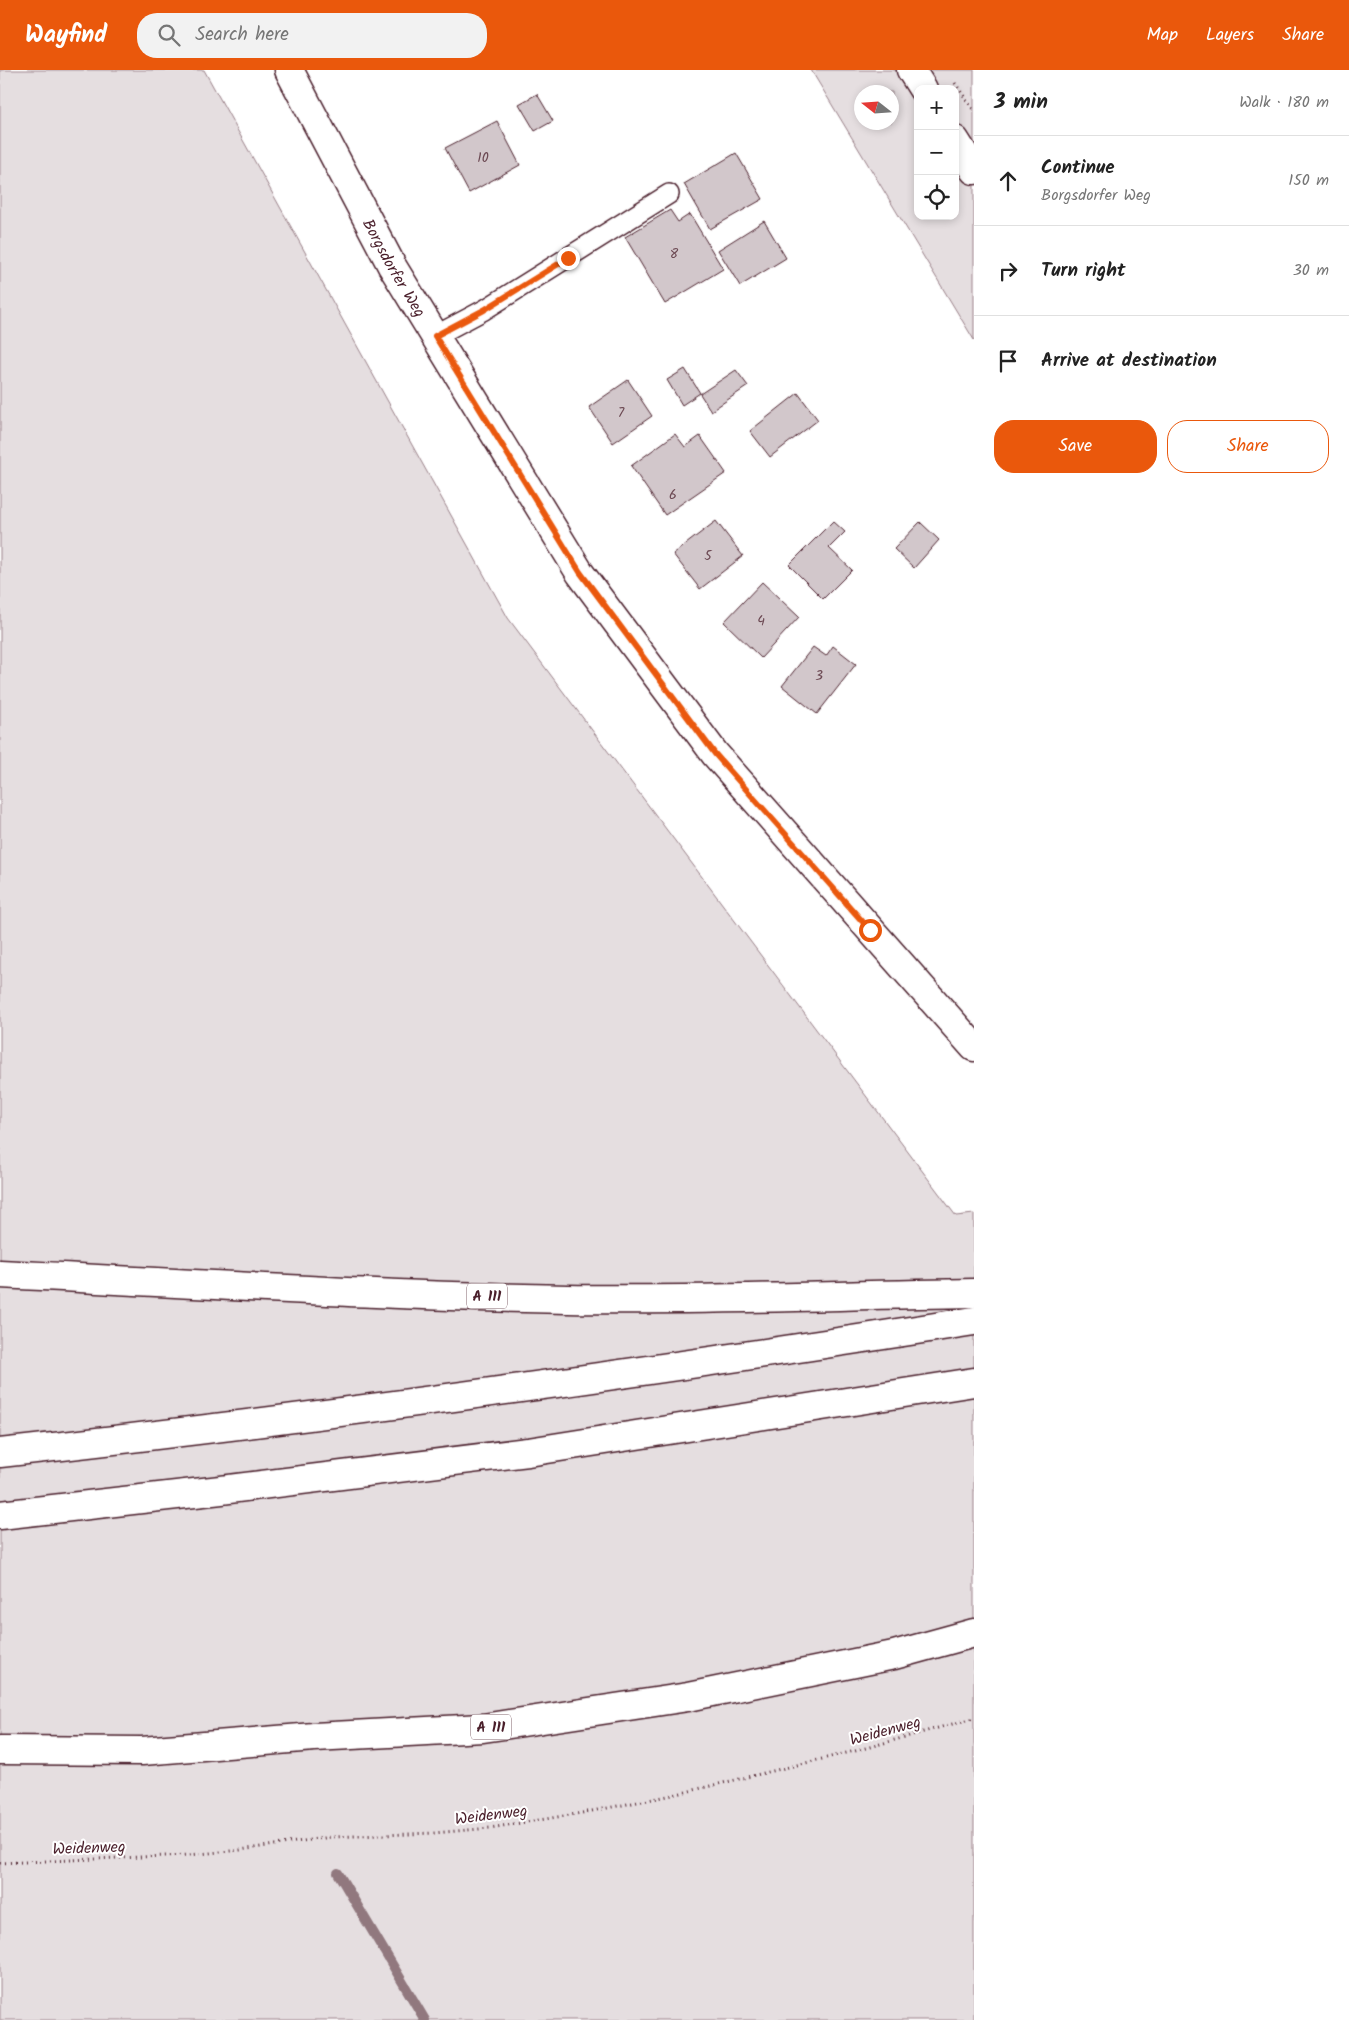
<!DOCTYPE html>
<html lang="en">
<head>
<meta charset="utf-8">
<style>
	body { margin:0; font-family:Kalam,sans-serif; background:#f2f2f2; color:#222 }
	.controls { position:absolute; right:15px; top:15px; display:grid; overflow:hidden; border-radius:10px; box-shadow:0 2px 8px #0003 }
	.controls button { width:45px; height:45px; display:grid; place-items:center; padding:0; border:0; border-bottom:1px solid #e0e0e0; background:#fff; color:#222; font:25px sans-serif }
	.compass { position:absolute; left:854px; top:15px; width:45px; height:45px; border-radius:50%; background:#fff; box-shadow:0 2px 8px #0003; rotate:287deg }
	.stop { position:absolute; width:15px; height:15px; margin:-11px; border:4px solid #ea580c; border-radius:50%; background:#fff }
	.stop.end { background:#ea580c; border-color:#fff; box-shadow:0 1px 5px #0008 }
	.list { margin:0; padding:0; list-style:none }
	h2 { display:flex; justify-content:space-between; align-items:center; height:65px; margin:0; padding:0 20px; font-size:21px }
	h2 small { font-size:16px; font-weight:400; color:#767676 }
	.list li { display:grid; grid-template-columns:32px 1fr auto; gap:15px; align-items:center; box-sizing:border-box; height:90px; padding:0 20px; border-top:1px solid #e0e0e0 }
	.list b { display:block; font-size:19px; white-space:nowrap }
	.list p { margin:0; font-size:16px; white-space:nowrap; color:#767676 }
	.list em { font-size:16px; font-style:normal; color:#767676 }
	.actions { display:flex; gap:10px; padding:15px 20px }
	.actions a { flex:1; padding:11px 0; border:1px solid #ea580c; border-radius:20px; text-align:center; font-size:18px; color:#ea580c }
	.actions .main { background:#ea580c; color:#fff }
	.icon { flex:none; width:28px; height:28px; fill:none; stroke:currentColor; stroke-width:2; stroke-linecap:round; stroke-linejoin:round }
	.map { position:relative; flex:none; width:974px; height:1950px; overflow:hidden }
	header { display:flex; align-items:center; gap:30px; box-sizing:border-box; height:70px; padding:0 25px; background:#ea580c; color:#fff }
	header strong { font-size:24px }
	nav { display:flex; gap:28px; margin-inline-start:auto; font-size:18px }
	.search { width:350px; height:45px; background:#f2f2f2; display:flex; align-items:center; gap:12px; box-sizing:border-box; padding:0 18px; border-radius:20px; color:#767676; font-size:19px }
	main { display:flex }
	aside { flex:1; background:#fff }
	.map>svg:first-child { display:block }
	.green { fill:#e5dee0; stroke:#987e86; fill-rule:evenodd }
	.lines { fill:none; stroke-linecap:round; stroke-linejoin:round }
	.stream { stroke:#91787e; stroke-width:10 }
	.building { fill:#d2c7cb; stroke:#4a1f2b }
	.service-casing { stroke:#4a1f2b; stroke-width:22 }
	.minor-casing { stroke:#4a1f2b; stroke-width:31 }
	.secondary-casing { stroke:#4a1f2b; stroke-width:31 }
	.motorway-casing { stroke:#4a1f2b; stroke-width:31 }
	.path { stroke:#4a1f2b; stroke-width:3; stroke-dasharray:1 4; stroke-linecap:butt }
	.service { stroke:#fff; stroke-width:19 }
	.minor { stroke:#fff; stroke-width:28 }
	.secondary { stroke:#fff; stroke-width:28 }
	.motorway { stroke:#fff; stroke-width:28 }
	.route { stroke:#ea580c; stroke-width:6 }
	.labels { text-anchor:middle; stroke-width:4; stroke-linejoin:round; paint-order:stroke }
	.number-label { font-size:14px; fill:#6c4953 }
	.shield { fill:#fff; stroke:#80626b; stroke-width:1 }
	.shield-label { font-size:15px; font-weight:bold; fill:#4a1f2b }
	.street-label { font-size:16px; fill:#4a1f2b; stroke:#fff }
</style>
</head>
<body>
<header>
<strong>Wayfind</strong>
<div class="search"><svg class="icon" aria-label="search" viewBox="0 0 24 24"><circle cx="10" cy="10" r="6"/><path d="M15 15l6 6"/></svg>Search here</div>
<nav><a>Map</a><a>Layers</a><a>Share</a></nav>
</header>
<main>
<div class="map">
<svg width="974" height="1950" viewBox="0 0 974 1950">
	<rect width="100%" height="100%" fill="#fff"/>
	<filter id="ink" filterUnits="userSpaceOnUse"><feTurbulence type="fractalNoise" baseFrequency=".02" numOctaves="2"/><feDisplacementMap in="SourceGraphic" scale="10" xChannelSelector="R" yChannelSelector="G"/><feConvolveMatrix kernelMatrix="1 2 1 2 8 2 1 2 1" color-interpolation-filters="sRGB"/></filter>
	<g filter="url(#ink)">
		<g class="green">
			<polygon points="0,0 204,0 508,548 956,1146 974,1144 974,1950 0,1950"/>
			<path d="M811,0H974V270ZM918,19H955V146H918ZM862,22H892V52H862Z"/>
		</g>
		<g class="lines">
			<polyline class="stream" points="338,1803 425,1950"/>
		</g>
		<g class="building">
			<polygon points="537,24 553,51 535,61 519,34"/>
			<polygon points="497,51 520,95 469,123 445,78"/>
			<polygon points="736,83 763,129 710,159 684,114"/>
			<polygon points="670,140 678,152 690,144 723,199 665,234 625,167"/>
			<polygon points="764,151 786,188 740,216 718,180"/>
			<polygon points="685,299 700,323 682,335 667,310"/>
			<polygon points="736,300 748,316 711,341 700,324"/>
			<polygon points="628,310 652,346 613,373 589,337"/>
			<polygon points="798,323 818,350 770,387 750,361"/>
			<polygon points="675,364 685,377 700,366 726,403 665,445 631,396"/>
			<polygon points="716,451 743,486 700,519 673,484"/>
			<polygon points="833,451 845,462 829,478 852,500 823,529 789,495"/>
			<polygon points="920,452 939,470 914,498 894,479"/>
			<polygon points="762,512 799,547 761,588 724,552"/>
			<polygon points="833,576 856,594 817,644 782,616 813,577 826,586"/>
		</g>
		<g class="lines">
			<defs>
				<polyline id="service" points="435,266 484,240 669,124"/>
				<g id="minor">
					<path id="s1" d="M289,0L392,196L580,503L715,684L974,977"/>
				</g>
				<g id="secondary">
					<polyline points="911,0 923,19"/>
					<polyline points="955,70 974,100"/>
				</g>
				<g id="motorway">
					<path d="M0,1204C189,1213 378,1226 568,1229C703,1231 839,1225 974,1223"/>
					<path d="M0,1383C326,1347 650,1302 974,1251"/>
					<polyline points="0,1445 221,1420 528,1382 974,1312"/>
					<polyline points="0,1680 142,1681 314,1667 483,1658 688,1627 894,1585 974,1563"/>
				</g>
			</defs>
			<use href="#service" class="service-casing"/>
			<use href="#minor" class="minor-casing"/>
			<use href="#secondary" class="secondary-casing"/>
			<use href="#motorway" class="motorway-casing"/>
			<g class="path">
				<polyline points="955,13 974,41"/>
				<polyline points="0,1793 189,1785 240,1780 331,1767 434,1763 490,1758 582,1743 673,1725 855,1681 974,1648"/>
			</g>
			<use href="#service" class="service"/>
			<use href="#minor" class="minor"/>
			<use href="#secondary" class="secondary"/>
			<use href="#motorway" class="motorway"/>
		</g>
	</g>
	<g class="lines" filter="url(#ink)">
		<polyline class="route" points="568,188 484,240 435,266 580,502 715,684 870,860"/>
	</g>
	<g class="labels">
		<g class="number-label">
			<text x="483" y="92">10</text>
			<text x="674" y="188">8</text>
			<text x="621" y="347">7</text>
			<text x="673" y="429">6</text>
			<text x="708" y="490">5</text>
			<text x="761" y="555">4</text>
			<text x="819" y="610">3</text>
		</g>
		<g class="shield">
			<rect x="467" y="1213.5" width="40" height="25" rx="4"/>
			<rect x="471" y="1644.5" width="40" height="25" rx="4"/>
		</g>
		<g class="shield-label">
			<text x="487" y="1231">A 111</text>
			<text x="491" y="1662">A 111</text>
		</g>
		<g class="street-label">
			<text dy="6" stroke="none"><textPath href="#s1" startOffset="224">Borgsdorfer Weg</textPath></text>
			<text transform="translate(885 1660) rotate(-15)" y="6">Weidenweg</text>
			<text transform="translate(491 1744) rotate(-7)" y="6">Weidenweg</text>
			<text transform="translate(89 1777) rotate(-2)" y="6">Weidenweg</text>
		</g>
	</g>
</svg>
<div class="controls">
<button>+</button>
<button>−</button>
<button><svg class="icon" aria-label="locate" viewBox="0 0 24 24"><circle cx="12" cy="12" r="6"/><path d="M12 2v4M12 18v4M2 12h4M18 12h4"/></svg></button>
</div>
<svg class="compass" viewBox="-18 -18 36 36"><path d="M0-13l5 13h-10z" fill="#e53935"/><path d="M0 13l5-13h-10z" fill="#767676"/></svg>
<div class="stop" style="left:870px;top:860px"></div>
<div class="stop end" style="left:568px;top:188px"></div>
</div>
<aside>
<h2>3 min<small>Walk · 180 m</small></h2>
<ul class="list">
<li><svg class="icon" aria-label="ahead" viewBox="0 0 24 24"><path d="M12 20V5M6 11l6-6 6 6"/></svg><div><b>Continue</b><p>Borgsdorfer Weg</p></div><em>150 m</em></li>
<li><svg class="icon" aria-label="right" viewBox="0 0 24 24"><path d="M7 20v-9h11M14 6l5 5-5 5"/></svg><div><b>Turn right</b></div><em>30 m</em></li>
<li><svg class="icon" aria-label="arrive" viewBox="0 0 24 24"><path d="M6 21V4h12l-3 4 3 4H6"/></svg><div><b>Arrive at destination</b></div></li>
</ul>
<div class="actions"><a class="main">Save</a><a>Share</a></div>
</aside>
</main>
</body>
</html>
